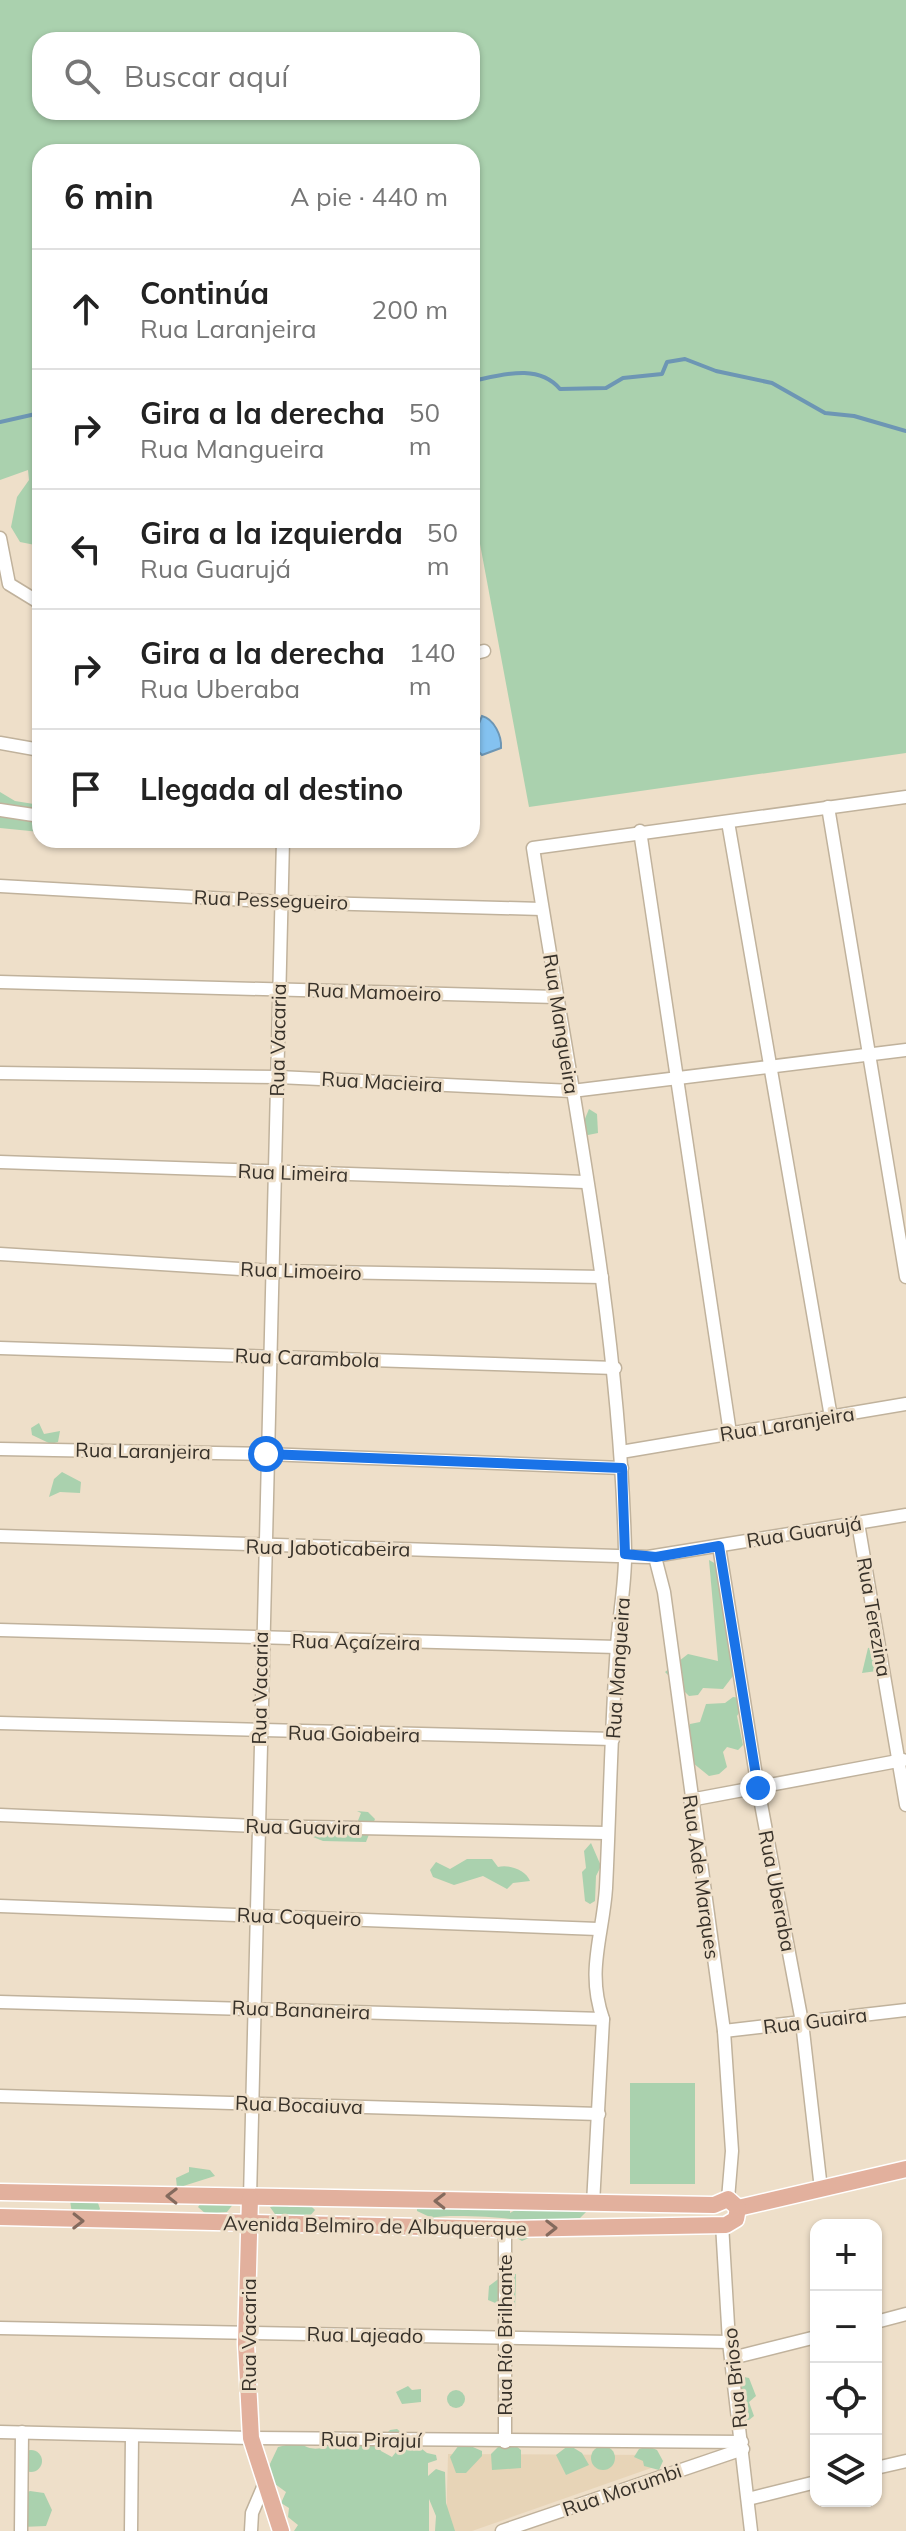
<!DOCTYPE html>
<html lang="es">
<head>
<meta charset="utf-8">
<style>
	body { margin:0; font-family:Mulish,sans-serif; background:#f2f2f2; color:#222 }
	.controls { position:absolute; right:24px; bottom:24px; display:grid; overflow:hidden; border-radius:16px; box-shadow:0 2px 6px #0004 }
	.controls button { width:72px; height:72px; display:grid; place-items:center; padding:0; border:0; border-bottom:2px solid #e0e0e0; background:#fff; color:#222; font:40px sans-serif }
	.stop { position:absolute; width:24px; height:24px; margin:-18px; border:6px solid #1a73e8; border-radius:50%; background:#fff }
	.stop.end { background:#1a73e8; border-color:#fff; box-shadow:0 2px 8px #0008 }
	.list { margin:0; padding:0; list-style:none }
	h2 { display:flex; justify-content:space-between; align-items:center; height:104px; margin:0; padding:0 32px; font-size:34px }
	h2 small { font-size:26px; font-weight:400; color:#767676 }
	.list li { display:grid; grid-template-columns:52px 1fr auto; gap:24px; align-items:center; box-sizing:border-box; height:120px; padding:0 32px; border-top:2px solid #e0e0e0 }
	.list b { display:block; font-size:30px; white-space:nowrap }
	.list p { margin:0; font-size:26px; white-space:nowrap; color:#767676 }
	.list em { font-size:26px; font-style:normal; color:#767676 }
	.icon { flex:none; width:44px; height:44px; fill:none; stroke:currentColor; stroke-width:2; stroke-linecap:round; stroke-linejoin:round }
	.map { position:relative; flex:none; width:906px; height:2531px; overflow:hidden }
	.search { position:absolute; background:#fff; box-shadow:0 2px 6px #0004; left:32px; top:32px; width:448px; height:88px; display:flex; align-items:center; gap:20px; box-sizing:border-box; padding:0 28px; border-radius:24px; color:#767676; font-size:30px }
	.panel { position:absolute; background:#fff; box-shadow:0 2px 6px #0004; left:32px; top:144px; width:448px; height:704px; border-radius:24px }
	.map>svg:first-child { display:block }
	.built { fill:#e7d4b7 }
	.green { fill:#aad1ae; fill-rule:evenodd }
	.water { fill:#84c2f0; stroke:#6d96b4; stroke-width:2 }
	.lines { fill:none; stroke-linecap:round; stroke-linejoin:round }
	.stream { stroke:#6d96b4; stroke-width:4 }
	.minor-casing { stroke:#c0b29c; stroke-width:15 }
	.major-casing { stroke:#fff; stroke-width:19 }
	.minor { stroke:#fff; stroke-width:12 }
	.major { stroke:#e2b09d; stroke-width:16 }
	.oneway { stroke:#846a5d }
	.route { stroke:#1a73e8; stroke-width:10 }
	.labels { text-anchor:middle; stroke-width:6; stroke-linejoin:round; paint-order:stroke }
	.street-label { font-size:20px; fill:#373129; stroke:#eedfc9 }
</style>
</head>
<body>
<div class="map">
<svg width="906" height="2531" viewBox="0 0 906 2531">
	<rect width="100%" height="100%" fill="#eedfc9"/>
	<polygon class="built" points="448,2454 656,2455 657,2466 472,2531 446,2531"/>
	<g class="green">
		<path d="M0,0H906V753L529,807L472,501V152H40V546L20,542L11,527L17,497L29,480L28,470L0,480ZM40,40H472V112H40Z"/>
		<polygon points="0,792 15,801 40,805 40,832 0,828"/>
		<polygon points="589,1109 597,1114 598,1133 583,1136 582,1126"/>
		<polygon points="39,1423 44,1434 60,1431 58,1442 51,1444 32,1435 31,1428"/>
		<polygon points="62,1472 81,1482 80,1493 60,1492 49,1497 54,1479"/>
		<polygon points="709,1560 718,1565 736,1672 723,1689 703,1688 698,1695 689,1696 665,1672 688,1654 718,1661"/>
		<polygon points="873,1647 877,1671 862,1673 868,1648"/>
		<polygon points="733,1697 741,1698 743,1706 737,1716 743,1745 738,1750 727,1747 723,1752 727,1767 719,1774 709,1776 693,1763 687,1733 690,1724 700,1722 706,1704 725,1703"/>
		<polygon points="357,1811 368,1812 375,1819 366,1842 323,1841 313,1837 313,1831 357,1823 361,1813"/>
		<polygon points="591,1843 601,1866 596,1876 595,1901 590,1904 585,1901 582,1872 586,1868 584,1851"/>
		<path d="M467,1859H492L498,1867C509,1864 526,1870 530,1881L513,1883L507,1889L483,1876L454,1885L433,1877L430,1870L436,1862L450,1869Z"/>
		<rect x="630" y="2083" width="65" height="101"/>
		<polygon points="189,2167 210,2170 215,2176 177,2188 176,2178 189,2172"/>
		<polygon points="70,2200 97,2200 100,2209 97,2213 72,2214"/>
		<polygon points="201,2203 234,2203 227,2212 206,2214 198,2207"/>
		<polygon points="284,2203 289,2207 311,2206 315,2210 309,2217 277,2217 270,2207"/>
		<path d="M454,2204L462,2210L510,2206V2213L524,2205L587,2211L580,2218L544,2221L531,2237L522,2241L513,2236L521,2221C506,2217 446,2214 432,2218L417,2211V2206Z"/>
		<polygon points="516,2274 515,2311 488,2300 489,2286 501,2277"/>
		<polygon points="744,2377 749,2378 756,2396 749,2402 754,2416 749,2420 743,2419 746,2409 742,2406 739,2379"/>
		<polygon points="408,2386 412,2390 421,2389 421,2402 402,2404 396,2392"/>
		<circle cx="456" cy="2399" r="9"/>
		<path d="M397,2429L427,2453L436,2455L437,2460L428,2463V2476L436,2469L445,2472L446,2503L455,2531H435L436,2516L429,2499V2531H294L298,2525L288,2517L289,2508L281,2503L286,2492L275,2484L268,2468L278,2447L298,2442C315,2454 322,2447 338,2443C350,2440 366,2443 377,2443L381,2451L392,2457L396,2452L394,2446H384L382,2438L390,2430Z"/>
		<polygon points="466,2444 482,2451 482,2456 466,2473 456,2473 450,2457 459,2445"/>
		<polygon points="500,2445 515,2445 521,2450 521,2468 492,2470 491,2454"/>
		<polygon points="569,2445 582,2453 589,2465 566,2475 556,2455"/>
		<circle cx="603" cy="2458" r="12"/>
		<polygon points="648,2446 657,2450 663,2461 659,2470 644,2466 643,2461 634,2457 639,2449"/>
		<circle cx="31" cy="2461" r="11"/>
		<polygon points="30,2491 44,2493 52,2510 46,2526 22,2527 26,2493"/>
	</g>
	<path class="water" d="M482,716C494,719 502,736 501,748L482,755L475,748V733Z"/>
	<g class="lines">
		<g class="stream">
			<path d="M472,381C502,375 538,363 560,389L606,388L623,378L662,374L667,362L685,359L716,371L772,383L825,413L854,416L906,431"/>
			<polyline points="0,422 40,413"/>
		</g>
		<defs>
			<g id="minor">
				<polyline points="0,538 9,584 40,603"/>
				<polyline points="472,654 484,651"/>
				<polyline points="0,743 40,750"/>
				<polyline points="828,807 906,1277"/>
				<polyline points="0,810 40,816"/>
				<polyline points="728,822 831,1417"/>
				<polyline points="640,831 730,1433"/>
				<polyline points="0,886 281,902 542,909"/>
				<polyline points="0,982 557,997"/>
				<polyline points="0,1073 278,1077 572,1091 906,1050"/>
				<polyline points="0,1162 585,1182"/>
				<polyline points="0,1254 273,1271 602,1277"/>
				<polyline points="0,1348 615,1368"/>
				<polyline points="0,1449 266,1454 622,1468"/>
				<polyline points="621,1452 906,1404"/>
				<polyline points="858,1523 906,1805"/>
				<polyline points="0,1536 648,1557 906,1515"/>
				<polyline points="719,1546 758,1788 802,2022 821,2189"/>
				<polyline points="655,1557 664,1592 724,2031 732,2151 728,2199"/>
				<polyline points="0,1630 617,1647"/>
				<polyline points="0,1723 613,1739"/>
				<polyline points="690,1800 903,1760"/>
				<polyline points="0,1815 258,1826 606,1833"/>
				<polyline points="0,1906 598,1929"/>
				<polyline points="0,2002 603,2019"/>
				<polyline points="724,2031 906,2010"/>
				<polyline points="0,2096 599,2114"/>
				<polyline points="250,2198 283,840"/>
				<path d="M593,2204L603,2019C586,1971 603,1935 606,1888C610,1807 611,1726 617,1646C619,1614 626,1582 625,1550C619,1313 569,1081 533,848L906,797"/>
				<polyline points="722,2224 729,2342 751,2531"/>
				<polyline points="505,2229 505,2442"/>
				<polyline points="876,2322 906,2314"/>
				<polyline points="0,2328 729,2342"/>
				<polyline points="732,2358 816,2337"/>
				<polyline points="0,2432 251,2438 742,2442"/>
				<polyline points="876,2468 906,2461"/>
				<polyline points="748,2499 816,2482"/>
				<polyline points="21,2531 22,2432"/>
				<polyline points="131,2531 132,2436"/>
				<polyline points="251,2531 252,2513 264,2485"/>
				<polyline points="502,2531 743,2449"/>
			</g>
			<g id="major">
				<polyline points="0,2192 714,2205 728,2199 738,2208"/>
				<polyline points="250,2198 246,2344 251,2438 281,2531"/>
				<polyline points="738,2208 906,2169"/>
				<polyline points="0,2217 505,2229 726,2225 736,2219 738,2208"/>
			</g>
		</defs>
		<use href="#minor" class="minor-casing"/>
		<use href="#major" class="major-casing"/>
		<use href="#minor" class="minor"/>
		<use href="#major" class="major"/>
	</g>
	<defs><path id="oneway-chevron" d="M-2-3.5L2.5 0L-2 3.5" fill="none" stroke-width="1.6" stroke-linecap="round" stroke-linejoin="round" transform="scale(2)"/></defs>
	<g class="oneway">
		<use href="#oneway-chevron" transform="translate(172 2196) rotate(-179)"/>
		<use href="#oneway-chevron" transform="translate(440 2201) rotate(-179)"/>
		<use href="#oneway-chevron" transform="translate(78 2221) rotate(1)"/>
		<use href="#oneway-chevron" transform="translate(551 2228) rotate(-1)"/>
	</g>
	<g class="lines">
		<polyline class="route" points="266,1454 622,1468 625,1554 656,1557 719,1546 758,1788"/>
	</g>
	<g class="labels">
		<g class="street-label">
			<text transform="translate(271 900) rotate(2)" y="7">Rua Pessegueiro</text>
			<text transform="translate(374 992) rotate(2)" y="7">Rua Mamoeiro</text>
			<text transform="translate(561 1024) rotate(81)" y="7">Rua Mangueira</text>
			<text transform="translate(278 1040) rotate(-89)" y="7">Rua Vacaria</text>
			<text transform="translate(382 1082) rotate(3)" y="7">Rua Macieira</text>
			<text transform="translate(293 1173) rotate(2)" y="7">Rua Limeira</text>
			<text transform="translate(301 1271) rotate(2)" y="7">Rua Limoeiro</text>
			<text transform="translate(307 1358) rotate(2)" y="7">Rua Carambola</text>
			<text transform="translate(787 1424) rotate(-9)" y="7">Rua Laranjeira</text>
			<text transform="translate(143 1451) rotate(1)" y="7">Rua Laranjeira</text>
			<text transform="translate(804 1532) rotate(-9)" y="7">Rua Guarujá</text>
			<text transform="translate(328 1548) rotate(1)" y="7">Rua Jaboticabeira</text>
			<text transform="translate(874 1617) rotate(80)" y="7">Rua Terezina</text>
			<text transform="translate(356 1642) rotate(1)" y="7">Rua Açaízeira</text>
			<text transform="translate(618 1668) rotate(-86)" y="7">Rua Mangueira</text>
			<text transform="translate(260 1688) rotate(-89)" y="7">Rua Vacaria</text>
			<text transform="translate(354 1734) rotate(1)" y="7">Rua Goiabeira</text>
			<text transform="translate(303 1827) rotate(1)" y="7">Rua Guavira</text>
			<text transform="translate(701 1877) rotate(82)" y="7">Rua Ade Marques</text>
			<text transform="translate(777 1891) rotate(79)" y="7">Rua Uberaba</text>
			<text transform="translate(299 1917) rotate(2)" y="7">Rua Coqueiro</text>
			<text transform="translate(301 2010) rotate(2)" y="7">Rua Bananeira</text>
			<text transform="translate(815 2021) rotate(-7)" y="7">Rua Guaira</text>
			<text transform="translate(299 2105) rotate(2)" y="7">Rua Bocaiuva</text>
			<text transform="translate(375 2226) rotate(1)" y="7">Avenida Belmiro de Albuquerque</text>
			<text transform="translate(249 2335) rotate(-90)" y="7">Rua Vacaria</text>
			<text transform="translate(365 2335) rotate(1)" y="7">Rua Lajeado</text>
			<text transform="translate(505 2335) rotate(-90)" y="7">Rua Río Brilhante</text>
			<text transform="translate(735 2378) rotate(-96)" y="7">Rua Brioso</text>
			<text transform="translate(371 2440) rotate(1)" y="7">Rua Pirajuí</text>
			<text transform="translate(622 2490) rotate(-19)" y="7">Rua Morumbi</text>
		</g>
	</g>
</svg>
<div class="controls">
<button>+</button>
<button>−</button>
<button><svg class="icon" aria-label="locate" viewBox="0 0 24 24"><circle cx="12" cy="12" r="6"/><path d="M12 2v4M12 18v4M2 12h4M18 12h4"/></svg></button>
<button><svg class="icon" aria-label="layers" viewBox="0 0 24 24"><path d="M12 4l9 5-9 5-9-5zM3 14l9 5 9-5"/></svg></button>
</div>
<div class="stop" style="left:266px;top:1454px"></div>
<div class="stop end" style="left:758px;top:1788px"></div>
<div class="search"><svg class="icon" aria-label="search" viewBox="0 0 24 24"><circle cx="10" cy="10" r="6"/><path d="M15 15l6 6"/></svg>Buscar aquí</div>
<section class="panel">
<h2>6 min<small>A pie · 440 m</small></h2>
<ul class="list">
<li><svg class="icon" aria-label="ahead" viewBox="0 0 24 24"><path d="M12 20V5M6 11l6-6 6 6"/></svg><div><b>Continúa</b><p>Rua Laranjeira</p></div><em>200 m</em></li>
<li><svg class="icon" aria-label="right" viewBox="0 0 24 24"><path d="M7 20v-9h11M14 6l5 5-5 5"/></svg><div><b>Gira a la derecha</b><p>Rua Mangueira</p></div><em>50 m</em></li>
<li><svg class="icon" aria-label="left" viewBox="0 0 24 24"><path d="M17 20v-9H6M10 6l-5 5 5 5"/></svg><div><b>Gira a la izquierda</b><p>Rua Guarujá</p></div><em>50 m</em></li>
<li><svg class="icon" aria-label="right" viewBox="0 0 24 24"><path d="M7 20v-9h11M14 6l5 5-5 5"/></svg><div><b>Gira a la derecha</b><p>Rua Uberaba</p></div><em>140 m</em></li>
<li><svg class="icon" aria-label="arrive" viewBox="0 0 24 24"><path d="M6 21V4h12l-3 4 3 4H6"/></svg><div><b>Llegada al destino</b></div></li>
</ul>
</section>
</div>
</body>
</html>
